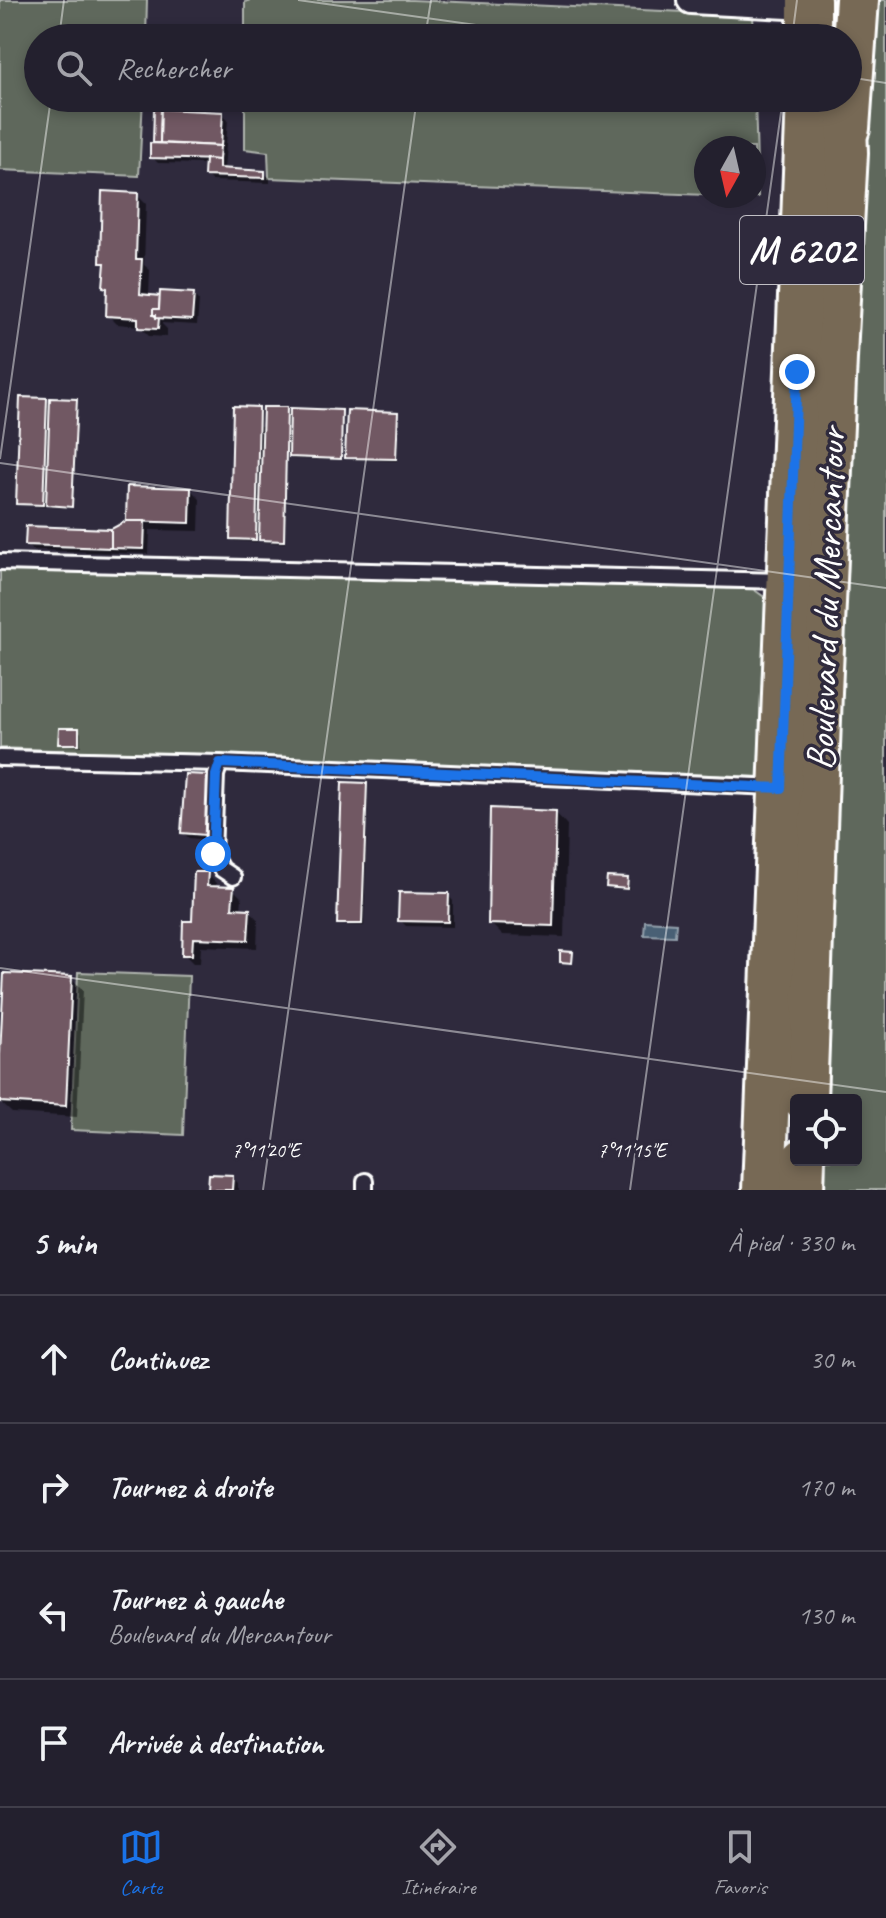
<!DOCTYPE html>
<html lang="fr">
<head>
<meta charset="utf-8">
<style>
	body { margin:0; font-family:Caveat,sans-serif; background:#2f2d3a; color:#f1f3f6 }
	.controls { position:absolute; right:24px; bottom:24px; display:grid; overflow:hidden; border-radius:8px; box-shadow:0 4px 12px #0003 }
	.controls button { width:72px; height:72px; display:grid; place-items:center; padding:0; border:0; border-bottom:2px solid #403e4a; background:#23202e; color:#f1f3f6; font:40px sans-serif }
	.compass { position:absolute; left:694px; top:136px; width:72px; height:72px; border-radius:50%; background:#23202e; box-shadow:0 4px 12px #0003; rotate:188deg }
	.stop { position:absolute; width:24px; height:24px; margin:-18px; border:6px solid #1a73e8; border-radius:50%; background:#fff }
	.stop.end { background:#1a73e8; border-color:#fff; box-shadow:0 2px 8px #0008 }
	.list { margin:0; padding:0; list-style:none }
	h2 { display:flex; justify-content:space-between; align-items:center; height:104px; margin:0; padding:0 32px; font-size:34px }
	h2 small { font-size:26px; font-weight:400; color:#a3a3aa }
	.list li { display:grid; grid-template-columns:52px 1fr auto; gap:24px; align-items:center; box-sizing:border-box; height:128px; padding:0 32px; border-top:2px solid #403e4a }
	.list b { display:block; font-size:30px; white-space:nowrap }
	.list p { margin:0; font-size:26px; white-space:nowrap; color:#a3a3aa }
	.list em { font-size:26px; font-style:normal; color:#a3a3aa }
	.icon { flex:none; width:44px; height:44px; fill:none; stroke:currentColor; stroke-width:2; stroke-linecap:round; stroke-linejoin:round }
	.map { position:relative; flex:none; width:886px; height:1190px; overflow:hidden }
	.search { position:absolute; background:#23202e; box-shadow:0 4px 12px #0003; left:24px; right:24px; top:24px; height:88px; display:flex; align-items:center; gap:20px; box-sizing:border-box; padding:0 28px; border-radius:44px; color:#a3a3aa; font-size:30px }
	.sheet { height:616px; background:#23202e }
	nav { display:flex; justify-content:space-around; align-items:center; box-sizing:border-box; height:112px; border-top:2px solid #403e4a; background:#23202e; font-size:22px; color:#a3a3aa }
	nav a { display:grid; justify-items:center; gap:4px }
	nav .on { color:#1a73e8 }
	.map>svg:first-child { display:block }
	.green { fill:#5f685c; stroke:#afb4ae; stroke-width:2 }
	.water { fill:#496074; stroke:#92a0ac; stroke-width:2 }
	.shadow { fill:#0007 }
	.building { fill:#715964; stroke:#fff; stroke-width:2 }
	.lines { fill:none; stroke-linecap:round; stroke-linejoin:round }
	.lane-casing { stroke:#fff; stroke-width:20 }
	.street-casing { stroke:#fff; stroke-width:32 }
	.primary-casing { stroke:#fff; stroke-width:48 }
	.lane { stroke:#2f2a3d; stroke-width:14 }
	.street { stroke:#2f2a3d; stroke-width:26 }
	.primary { stroke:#776954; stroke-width:42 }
	.route { stroke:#1a73e8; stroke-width:10 }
	.ticks { fill:none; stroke:#fff; stroke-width:2; stroke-opacity:0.45 }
	.labels { text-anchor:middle; stroke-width:7; stroke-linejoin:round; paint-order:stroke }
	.shield { fill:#2f2a3d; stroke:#c1bfc5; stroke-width:2 }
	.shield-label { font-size:38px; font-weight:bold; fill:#fff }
	.street-label { font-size:40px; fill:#fff; stroke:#2f2a3d }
	.ticks-label { font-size:20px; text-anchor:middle; fill:#fff; stroke:#2f2a3d; stroke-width:7; stroke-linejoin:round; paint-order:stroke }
</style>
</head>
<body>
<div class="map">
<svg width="886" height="1190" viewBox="0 0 886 1190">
	<rect width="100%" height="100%" fill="#2f2a3d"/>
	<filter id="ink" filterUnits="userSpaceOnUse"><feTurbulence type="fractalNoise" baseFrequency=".0125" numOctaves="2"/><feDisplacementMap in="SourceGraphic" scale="16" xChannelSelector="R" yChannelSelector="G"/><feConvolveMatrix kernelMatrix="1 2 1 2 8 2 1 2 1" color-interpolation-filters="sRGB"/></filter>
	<g filter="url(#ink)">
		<g class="green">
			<polygon points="0,0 147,0 146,38 38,38 38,98 143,98 139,176 0,170"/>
			<polygon points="250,0 412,0 753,15 754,38 245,38 245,2"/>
			<polygon points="866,0 886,0 886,1190 819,1190 820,1160 856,1160 856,1100 822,1100"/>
			<polygon points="245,98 755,98 758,197 725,196 754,196 754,148 706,148 706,195 269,178 268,152 245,149"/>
			<polygon points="0,569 753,589 770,601 763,777 0,748"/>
			<polygon points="78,972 189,976 183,1135 71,1130"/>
		</g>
		<polygon class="water" points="645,921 676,923 675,936 644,935"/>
		<g class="shadow">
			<polygon points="156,111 222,114 228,119 224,170 264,173 270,178 270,183 212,181 206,175 207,164 158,163 152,157 155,145"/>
			<polygon points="137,195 146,204 144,265 150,270 149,297 193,295 199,301 197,325 161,323 167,329 167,337 149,336 139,326 117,324 108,315 108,290 105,287 107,266 102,262"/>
			<polygon points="46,400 52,405 76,401 78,403 73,508 50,507 45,501 45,507 20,505 18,503"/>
			<polygon points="258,409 261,411 260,426 264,426 286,409 292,415 341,412 343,414 342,460 293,459 287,453 285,543 263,542 257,536 257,542 235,541 232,539"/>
			<polygon points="397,414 399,416 397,461 349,459 347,457"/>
			<polygon points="191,490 200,499 199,531 150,530 149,554 33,550 27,544 112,531"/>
			<polygon points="79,730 81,733 81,746 63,745 60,743"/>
			<polygon points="208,777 214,783 210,840 189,838 183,833"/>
			<polygon points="366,785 368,787 364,926 342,925 339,923"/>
			<polygon points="555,812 567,825 564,937 502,935 490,923"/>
			<polygon points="207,874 216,883 216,888 233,889 242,898 241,910 249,910 258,920 257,948 201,946 200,963 193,963 184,954"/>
			<polygon points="627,880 629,882 629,890 611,889 608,887"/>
			<polygon points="448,895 453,901 453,927 406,926 400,920"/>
			<polygon points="71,978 83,990 77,1117 12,1113 0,1102"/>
			<polygon points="232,1177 238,1183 238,1190 210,1190"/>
		</g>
		<g class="building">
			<polygon points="154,109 161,109 160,143 153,143"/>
			<polygon points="161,109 223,112 221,146 160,143"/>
			<polygon points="150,143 220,146 219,160 150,158"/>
			<polygon points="205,159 219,160 219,168 265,171 265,178 204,176"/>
			<polygon points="102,191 138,193 136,259 142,259 140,294 160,296 159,309 153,309 153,315 159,318 158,329 138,328 138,318 106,316 107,288 103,287 105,263 100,263"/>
			<polygon points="160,291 194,293 192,320 156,318 156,315 153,315 153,309 159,309"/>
			<polygon points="20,397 47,398 43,505 16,504"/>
			<polygon points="50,398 77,399 72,507 46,505"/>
			<polygon points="233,406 259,407 256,540 230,539"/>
			<polygon points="263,407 287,407 284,541 259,540"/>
			<polygon points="290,408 342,410 341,459 289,457"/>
			<polygon points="347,410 398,412 396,459 345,458"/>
			<polygon points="127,486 191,488 190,523 126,521"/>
			<polygon points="126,521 145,521 144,549 111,548 111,529"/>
			<polygon points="26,526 111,529 111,548 25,545"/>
			<polygon points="59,728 79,728 79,744 58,744"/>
			<polygon points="185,774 209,775 205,835 181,833"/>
			<polygon points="342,782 367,783 362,924 337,924"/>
			<polygon points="490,808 556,811 553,926 488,924"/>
			<polygon points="194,872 208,872 207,886 234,887 232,908 250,909 248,940 193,938 192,955 182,955 183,921 192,921"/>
			<polygon points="607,877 628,878 627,889 606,887"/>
			<polygon points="399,892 449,893 448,922 398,921"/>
			<polygon points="560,951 573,952 572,963 560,962"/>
			<polygon points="4,973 72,976 66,1106 0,1102 0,1055"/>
			<polygon points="209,1174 233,1175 232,1190 208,1190"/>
		</g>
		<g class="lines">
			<defs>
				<g id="lane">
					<polyline points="0,562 784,581"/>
					<polyline points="0,758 220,763 776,787"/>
					<polyline points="220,763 216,775 213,854 221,869 233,877"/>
					<polyline points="365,1181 365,1190"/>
				</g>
				<polyline id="street" points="691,0 809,6"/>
				<g id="primary">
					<polyline points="809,38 809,0"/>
					<polyline points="848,128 857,0"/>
					<polyline points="805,1100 820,692 836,336 846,153 844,98"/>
					<polyline points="764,1190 808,98"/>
					<polyline points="802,1190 803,1160"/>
				</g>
			</defs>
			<use href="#lane" class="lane-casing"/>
			<use href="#street" class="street-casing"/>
			<use href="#primary" class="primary-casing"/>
			<use href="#lane" class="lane"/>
			<use href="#street" class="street"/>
			<use href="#primary" class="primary"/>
		</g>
	</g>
	<g class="lines" filter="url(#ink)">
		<polyline class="route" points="213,854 216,775 220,763 781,788 797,372"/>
	</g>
	<path class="ticks" d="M298,0L568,38M59,38L64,0M425,38L431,0M792,38L797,0M848,77L886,83M0,459L51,98M0,463L886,588M0,968L886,1092M263,1190L417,98M630,1190L783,98"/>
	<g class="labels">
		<rect class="shield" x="740" y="216" width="124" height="68" rx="6"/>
		<g class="shield-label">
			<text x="802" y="263">M 6202</text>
		</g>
		<g class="street-label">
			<text transform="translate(825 599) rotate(-88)" y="14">Boulevard du Mercantour</text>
		</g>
	</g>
	<g class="ticks-label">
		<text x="266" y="1157">7°11'20"E</text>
		<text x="632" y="1157">7°11'15"E</text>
	</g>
</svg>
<div class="controls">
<button><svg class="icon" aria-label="locate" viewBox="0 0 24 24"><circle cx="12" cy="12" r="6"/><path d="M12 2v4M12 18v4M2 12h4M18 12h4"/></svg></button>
</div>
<svg class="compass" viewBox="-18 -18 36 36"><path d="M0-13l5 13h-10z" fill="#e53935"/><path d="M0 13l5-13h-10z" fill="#a3a3aa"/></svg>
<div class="stop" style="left:213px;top:854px"></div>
<div class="stop end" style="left:797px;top:372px"></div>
<div class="search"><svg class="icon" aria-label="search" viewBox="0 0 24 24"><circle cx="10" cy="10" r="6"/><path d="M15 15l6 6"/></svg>Rechercher</div>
</div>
<section class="sheet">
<h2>5 min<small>À pied · 330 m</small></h2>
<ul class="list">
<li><svg class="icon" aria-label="ahead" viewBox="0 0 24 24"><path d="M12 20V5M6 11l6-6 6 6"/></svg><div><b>Continuez</b></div><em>30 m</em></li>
<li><svg class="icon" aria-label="right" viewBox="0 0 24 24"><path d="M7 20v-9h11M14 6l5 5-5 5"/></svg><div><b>Tournez à droite</b></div><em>170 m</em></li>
<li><svg class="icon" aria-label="left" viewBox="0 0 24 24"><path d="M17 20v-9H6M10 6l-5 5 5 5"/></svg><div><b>Tournez à gauche</b><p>Boulevard du Mercantour</p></div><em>130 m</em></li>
<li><svg class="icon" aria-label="arrive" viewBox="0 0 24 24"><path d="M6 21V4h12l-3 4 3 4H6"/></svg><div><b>Arrivée à destination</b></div></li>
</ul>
</section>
<nav>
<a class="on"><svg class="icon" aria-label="map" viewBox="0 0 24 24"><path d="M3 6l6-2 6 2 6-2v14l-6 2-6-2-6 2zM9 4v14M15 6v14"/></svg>Carte</a>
<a><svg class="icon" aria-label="directions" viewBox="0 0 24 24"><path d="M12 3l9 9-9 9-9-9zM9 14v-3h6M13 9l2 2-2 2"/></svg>Itinéraire</a>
<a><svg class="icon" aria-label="saved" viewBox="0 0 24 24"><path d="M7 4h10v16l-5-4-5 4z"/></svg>Favoris</a>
</nav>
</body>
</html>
